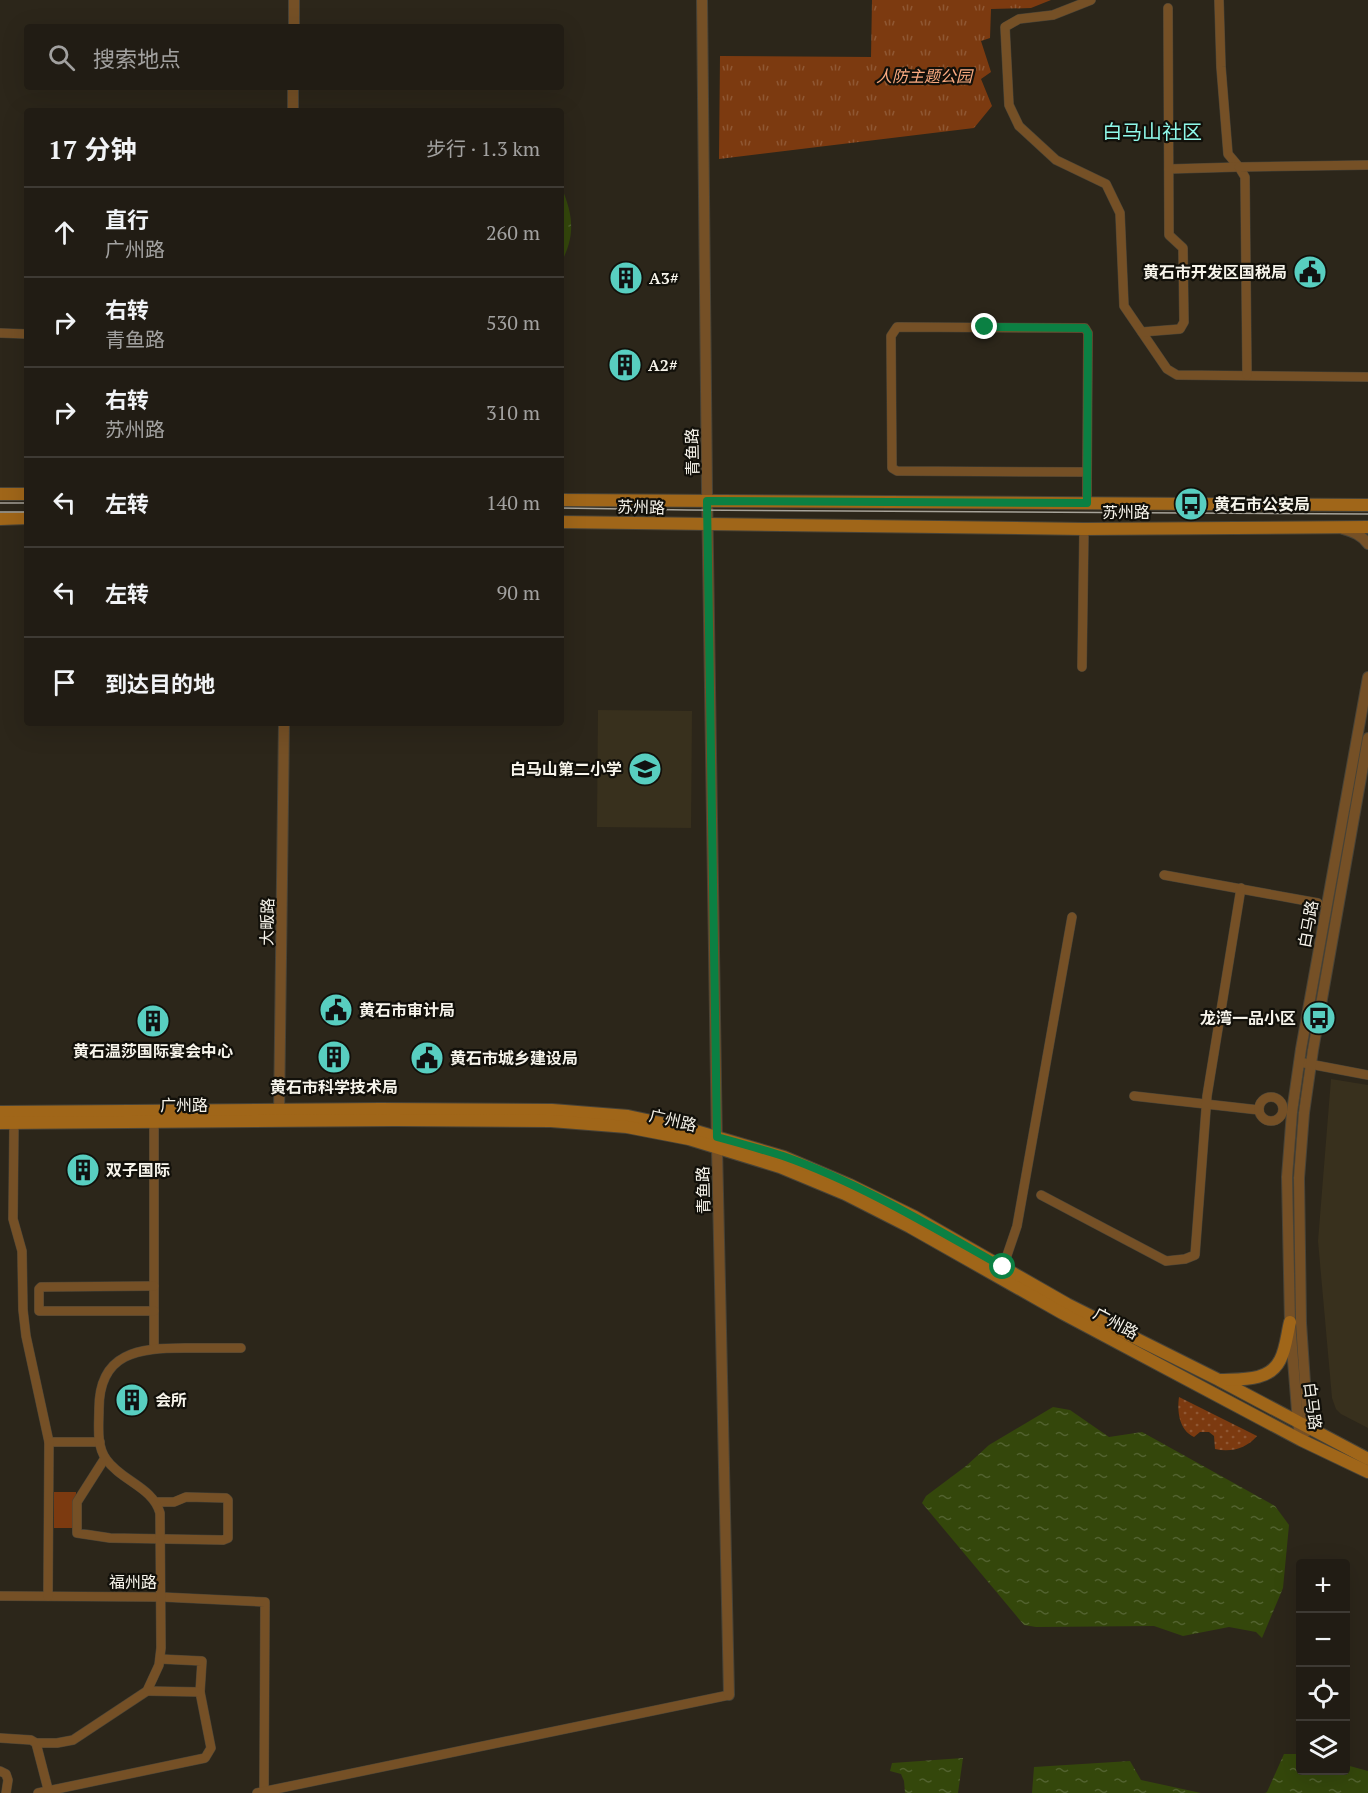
<!DOCTYPE html>
<html lang="zh">
<head>
<meta charset="utf-8">
<style>
	body { margin:0; font-family:"PT Serif","Noto Sans SC",serif; background:#29251d; color:#f1f3f6 }
	.controls { position:absolute; right:18px; bottom:18px; display:grid; overflow:hidden; border-radius:6px; box-shadow:0 6px 24px #0002 }
	.controls button { width:54px; height:54px; display:grid; place-items:center; padding:0; border:0; border-bottom:2px solid #3e3a34; background:#211c14; color:#f1f3f6; font:30px sans-serif }
	.stop { position:absolute; width:18px; height:18px; margin:-14px; border:4px solid #0b8043; border-radius:50%; background:#fff }
	.stop.end { background:#0b8043; border-color:#fff; box-shadow:0 2px 6px #0008 }
	.list { margin:0; padding:0; list-style:none }
	h2 { display:flex; justify-content:space-between; align-items:center; height:78px; margin:0; padding:0 24px; font-size:26px }
	h2 small { font-size:20px; font-weight:400; color:#a2a1a0 }
	.list li { display:grid; grid-template-columns:39px 1fr auto; gap:18px; align-items:center; box-sizing:border-box; height:90px; padding:0 24px; border-top:2px solid #3e3a34 }
	.list b { display:block; font-size:22px; white-space:nowrap }
	.list p { margin:0; font-size:20px; white-space:nowrap; color:#a2a1a0 }
	.list em { font-size:20px; font-style:normal; color:#a2a1a0 }
	.icon { flex:none; width:33px; height:33px; fill:none; stroke:currentColor; stroke-width:2; stroke-linecap:round; stroke-linejoin:round }
	.map { position:relative; flex:none; width:1368px; height:1793px; overflow:hidden }
	.search { position:absolute; background:#211c14; box-shadow:0 6px 24px #0002; left:24px; top:24px; width:540px; height:66px; display:flex; align-items:center; gap:15px; box-sizing:border-box; padding:0 21px; border-radius:6px; color:#a2a1a0; font-size:22px }
	.panel { position:absolute; background:#211c14; box-shadow:0 6px 24px #0002; left:24px; top:108px; width:540px; height:618px; border-radius:6px }
	.map>svg:first-child { display:block }
	.built { fill:#38301d }
	.grass { fill:url(#grass-dots) }
	.park { fill:url(#park-tufts) }
	.garden { fill:#7c3a10 }
	.water { fill:url(#water-ripples) }
	.lines { fill:none; stroke-linecap:round; stroke-linejoin:round }
	.minor-casing { stroke:#484337; stroke-width:10 }
	.tertiary-casing { stroke:#484337; stroke-width:12 }
	.secondary-casing { stroke:#484337; stroke-width:14 }
	.minor { stroke:#755026; stroke-width:9 }
	.tertiary { stroke:#755026; stroke-width:10 }
	.secondary { stroke:#a06619; stroke-width:12 }
	.tram { stroke:#a7a399; stroke-width:1.5 }
	.route { stroke:#0b8043; stroke-width:8 }
	.labels { text-anchor:middle; stroke-width:4.5; stroke-linejoin:round; paint-order:stroke }
	.park-label { font-size:16px; font-style:italic; fill:#faaa80; stroke:#12100a }
	.poi-label { font-size:16px; font-weight:bold; fill:#f7f4eb; stroke:#12100a; text-anchor:start }
	.street-label { font-size:16px; fill:#f7f4eb; stroke:#12100a }
	.quarter-label { font-size:20px; fill:#8ff8e9; stroke:#12100a }
</style>
</head>
<body>
<div class="map">
<svg width="1368" height="1793" viewBox="0 0 1368 1793">
	<defs>
		<pattern id="grass-dots" width="8" height="8" patternUnits="userSpaceOnUse" patternTransform="scale(1.5)"><rect width="8" height="8" fill="#7c3a10"/><path d="M2 2h.1M6 6h.1" fill="none" stroke="#8f5733" stroke-width="1.8" stroke-linecap="round"/></pattern>
		<pattern id="park-tufts" width="24" height="20" patternUnits="userSpaceOnUse" patternTransform="scale(1.5)"><rect width="24" height="20" fill="#7c3a10"/><path d="M3 7l-1-3M5 7V3M7 7l1-3M15 17l-1-3M17 17v-4M19 17l1-3" fill="none" stroke="#8f5733"/></pattern>
		<pattern id="water-ripples" width="26" height="14" patternUnits="userSpaceOnUse" patternTransform="scale(1.5)"><rect width="26" height="14" fill="#34470b"/><path d="M2 4q2-2 4 0t4 0M15 11q2-2 4 0t4 0" fill="none" stroke="#52622f"/></pattern>
	</defs>
	<rect width="100%" height="100%" fill="#2c261a"/>
	<g class="built">
		<polygon points="598,710 692,711 691,828 597,827"/>
		<polygon points="1331,1079 1368,1085 1368,1428 1341,1414 1336,1409 1332,1398 1318,1241"/>
	</g>
	<path class="grass" d="M1179,1397L1257,1436C1247,1448 1231,1453 1215,1449L1214,1436L1209,1432H1200L1194,1437C1179,1430 1177,1411 1179,1397Z"/>
	<polygon class="park" points="872,0 1051,0 1031,8 991,9 990,38 981,41 991,72 981,79 992,106 974,128 719,159 720,56 871,57"/>
	<polygon class="garden" points="54,1492 76,1492 75,1528 54,1528"/>
	<g class="water">
		<path d="M561,186C573,215 576,234 561,263Z"/>
		<polygon points="1053,1407 1070,1410 1109,1437 1142,1432 1275,1506 1289,1525 1283,1588 1262,1638 1256,1632 1229,1627 1183,1636 1154,1626 1036,1627 1024,1625 922,1503 926,1496 966,1466 989,1445"/>
		<polygon points="1284,1754 1300,1754 1300,1770 1346,1770 1346,1765 1368,1771 1368,1793 1265,1793 1267,1792"/>
		<polygon points="963,1758 958,1793 905,1793 904,1781 901,1774 890,1771 892,1763"/>
		<polygon points="1130,1761 1141,1780 1201,1793 1032,1793 1034,1767"/>
	</g>
	<g class="lines">
		<defs>
			<g id="minor">
				<polyline points="1091,0 1053,15 1019,19 1005,27 1009,105 1019,126 1056,160 1106,184 1120,213 1124,306 1167,369 1177,375 1368,377"/>
				<polyline points="1219,0 1221,67 1228,154 1239,167"/>
				<polyline points="1169,169 1239,167"/>
				<polyline points="1142,332 1180,329 1184,322 1183,248 1169,235 1168,8"/>
				<polyline points="0,333 27,334"/>
				<polyline points="1247,375 1245,177 1239,167 1368,165"/>
				<polyline points="1087,503 1087,480 1088,333 1085,328 897,327 891,336 892,468 897,471 1087,472"/>
				<polyline points="1082,667 1084,529"/>
				<polyline points="1164,875 1318,903"/>
				<polyline points="1299,1062 1368,1075"/>
				<polyline points="1134,1096 1259,1110"/>
				<circle cx="1271" cy="1109" r="12"/>
				<polyline points="154,1122 154,1348"/>
				<polyline points="14,1123 13,1219 22,1251 23,1310 26,1336 49,1442 100,1442"/>
				<polyline points="1041,1195 1166,1261 1185,1259 1195,1255 1207,1096 1241,888"/>
				<polyline points="1003,1267 1017,1226 1072,917"/>
				<polyline points="154,1286 41,1287 39,1289 39,1311 154,1311"/>
				<polyline points="105,1458 77,1502 77,1533 110,1538 223,1540 228,1538 228,1500 226,1498 186,1497 174,1502 157,1502"/>
				<polyline points="0,1596 162,1597 265,1602 264,1792"/>
				<polyline points="48,1596 49,1442"/>
				<polyline points="160,1659 202,1661 200,1692"/>
				<polyline points="0,1738 31,1740 36,1743"/>
				<polyline points="0,1771 6,1774 8,1780 6,1793"/>
				<polyline points="38,1793 205,1758 211,1748 200,1692 147,1691"/>
				<path d="M49,1793L36,1743H57L73,1740L147,1691L159,1665L161,1648L160,1513C153,1487 121,1481 106,1459C96,1445 99,1425 99,1409C99,1352 139,1348 185,1348C204,1348 222,1348 241,1348"/>
				<polyline points="257,1793 729,1695"/>
			</g>
			<g id="tertiary">
				<polyline points="702,0 707,489 717,1148 729,1695"/>
				<polyline points="294,27 294,0"/>
				<polyline points="293,111 293,87"/>
				<path d="M1343,529C1353,532 1362,535 1368,544"/>
				<polyline points="279,1116 284,723"/>
				<polyline points="1306,1432 1308,1428 1301,1323 1299,1178 1304,1113 1313,1050 1368,738"/>
				<polyline points="1301,1440 1298,1423 1290,1322 1287,1177 1292,1112 1301,1049 1368,677"/>
			</g>
			<g id="secondary">
				<polyline points="0,494 27,494"/>
				<polyline points="561,500 1368,505"/>
				<polyline points="0,519 27,518"/>
				<polyline points="561,522 1084,529 1368,527"/>
				<polyline points="0,1112 380,1109 552,1110 628,1116 689,1129 784,1157 850,1185 915,1217 1067,1304 1219,1380 1368,1459"/>
				<polyline points="0,1123 395,1120 551,1121 627,1127 689,1139 780,1167 845,1194 910,1227 1062,1313 1301,1440 1368,1472"/>
				<path d="M1220,1380C1241,1379 1269,1382 1280,1360C1286,1349 1287,1334 1290,1322"/>
			</g>
		</defs>
		<use href="#minor" class="minor-casing"/>
		<use href="#tertiary" class="tertiary-casing"/>
		<use href="#secondary" class="secondary-casing"/>
		<use href="#minor" class="minor"/>
		<use href="#tertiary" class="tertiary"/>
		<use href="#secondary" class="secondary"/>
		<g class="tram">
			<polyline points="0,503 27,503"/>
			<polyline points="561,508 688,510 1368,514"/>
			<polyline points="0,512 27,512"/>
		</g>
	</g>
	<g class="lines">
		<path class="route" d="M985,327L1085,328L1088,333L1087,503L707,501L717,1137C739,1143 761,1149 783,1156C860,1183 932,1227 1003,1267"/>
	</g>
	<defs>
		<symbol id="civic-disc" viewBox="-11 -11 22 22"><circle r="9.5" fill="#58cec0" stroke="#12100a"/><path d="M-.6-6.5H3V-4.5H.6V-3L4-1V1h2V6H-6V1h2V-1L-.6-3ZM-1.2 2.5V6h2.4V2.5Z" fill="#111"/></symbol>
		<symbol id="building-disc" viewBox="-11 -11 22 22"><circle r="9.5" fill="#58cec0" stroke="#12100a"/><path d="M-4-6H4V6H1V3H-1V6H-4ZM-2.5-4.3h1.7v1.8h-1.7ZM.8-4.3h1.7v1.8H.8ZM-2.5-1h1.7V.8h-1.7ZM.8-1h1.7V.8H.8Z" fill="#111"/></symbol>
		<symbol id="bus-disc" viewBox="-11 -11 22 22"><circle r="9.5" fill="#58cec0" stroke="#12100a"/><path d="M-5-6H5V4H4V6H2V4H-2V6H-4V4H-5ZM-3.5-4V0h7V-4ZM-3.5 1.2v1.5H-2V1.2ZM2 1.2v1.5H3.5V1.2Z" fill="#111"/></symbol>
		<symbol id="school-disc" viewBox="-11 -11 22 22"><circle r="9.5" fill="#58cec0" stroke="#12100a"/><path d="M0-5L7-2L0 1L-7-2ZM-4 1L0 2.5L4 1V4Q0 6-4 4Z" fill="#111"/></symbol>
	</defs>
	<g fill-rule="evenodd">
		<use href="#civic-disc" x="1291" y="253" width="38" height="38"/>
		<use href="#building-disc" x="607" y="259" width="38" height="38"/>
		<use href="#building-disc" x="606" y="346" width="38" height="38"/>
		<use href="#bus-disc" x="1172" y="485" width="38" height="38"/>
		<use href="#school-disc" x="626" y="750" width="38" height="38"/>
		<use href="#civic-disc" x="317" y="991" width="38" height="38"/>
		<use href="#bus-disc" x="1300" y="999" width="38" height="38"/>
		<use href="#building-disc" x="134" y="1002" width="38" height="38"/>
		<use href="#building-disc" x="315" y="1038" width="38" height="38"/>
		<use href="#civic-disc" x="408" y="1039" width="38" height="38"/>
		<use href="#building-disc" x="64" y="1151" width="38" height="38"/>
		<use href="#building-disc" x="113" y="1381" width="38" height="38"/>
	</g>
	<g class="labels">
		<g class="park-label">
			<text x="924" y="82">人防主题公园</text>
		</g>
		<g class="poi-label">
			<text x="1287" y="278" text-anchor="end">黄石市开发区国税局</text>
			<text x="649" y="284">A3#</text>
			<text x="648" y="371">A2#</text>
			<text x="1214" y="510">黄石市公安局</text>
			<text x="622" y="775" text-anchor="end">白马山第二小学</text>
			<text x="359" y="1016">黄石市审计局</text>
			<text x="1296" y="1024" text-anchor="end">龙湾一品小区</text>
			<text x="153" y="1057" text-anchor="middle">黄石温莎国际宴会中心</text>
			<text x="450" y="1064">黄石市城乡建设局</text>
			<text x="334" y="1093" text-anchor="middle">黄石市科学技术局</text>
			<text x="106" y="1176">双子国际</text>
			<text x="155" y="1406">会所</text>
		</g>
		<g class="street-label">
			<text transform="translate(692 452) rotate(-91)" y="6">青鱼路</text>
			<text transform="translate(641 507) rotate(1)" y="6">苏州路</text>
			<text x="1126" y="518">苏州路</text>
			<text transform="translate(267 922) rotate(-89)" y="6">大畈路</text>
			<text transform="translate(1308 924) rotate(-80)" y="6">白马路</text>
			<text x="184" y="1111">广州路</text>
			<text transform="translate(673 1120) rotate(13)" y="6">广州路</text>
			<text transform="translate(703 1190) rotate(-91)" y="6">青鱼路</text>
			<text transform="translate(1116 1323) rotate(28)" y="6">广州路</text>
			<text transform="translate(1313 1406) rotate(83)" y="6">白马路</text>
			<text x="133" y="1588">福州路</text>
		</g>
		<g class="quarter-label">
			<text x="1152" y="139">白马山社区</text>
		</g>
	</g>
</svg>
<div class="controls">
<button>+</button>
<button>−</button>
<button><svg class="icon" aria-label="locate" viewBox="0 0 24 24"><circle cx="12" cy="12" r="6"/><path d="M12 2v4M12 18v4M2 12h4M18 12h4"/></svg></button>
<button><svg class="icon" aria-label="layers" viewBox="0 0 24 24"><path d="M12 4l9 5-9 5-9-5zM3 14l9 5 9-5"/></svg></button>
</div>
<div class="stop" style="left:1003px;top:1267px"></div>
<div class="stop end" style="left:985px;top:327px"></div>
<div class="search"><svg class="icon" aria-label="search" viewBox="0 0 24 24"><circle cx="10" cy="10" r="6"/><path d="M15 15l6 6"/></svg>搜索地点</div>
<section class="panel">
<h2>17 分钟<small>步行 · 1.3 km</small></h2>
<ul class="list">
<li><svg class="icon" aria-label="ahead" viewBox="0 0 24 24"><path d="M12 20V5M6 11l6-6 6 6"/></svg><div><b>直行</b><p>广州路</p></div><em>260 m</em></li>
<li><svg class="icon" aria-label="right" viewBox="0 0 24 24"><path d="M7 20v-9h11M14 6l5 5-5 5"/></svg><div><b>右转</b><p>青鱼路</p></div><em>530 m</em></li>
<li><svg class="icon" aria-label="right" viewBox="0 0 24 24"><path d="M7 20v-9h11M14 6l5 5-5 5"/></svg><div><b>右转</b><p>苏州路</p></div><em>310 m</em></li>
<li><svg class="icon" aria-label="left" viewBox="0 0 24 24"><path d="M17 20v-9H6M10 6l-5 5 5 5"/></svg><div><b>左转</b></div><em>140 m</em></li>
<li><svg class="icon" aria-label="left" viewBox="0 0 24 24"><path d="M17 20v-9H6M10 6l-5 5 5 5"/></svg><div><b>左转</b></div><em>90 m</em></li>
<li><svg class="icon" aria-label="arrive" viewBox="0 0 24 24"><path d="M6 21V4h12l-3 4 3 4H6"/></svg><div><b>到达目的地</b></div></li>
</ul>
</section>
</div>
</body>
</html>
